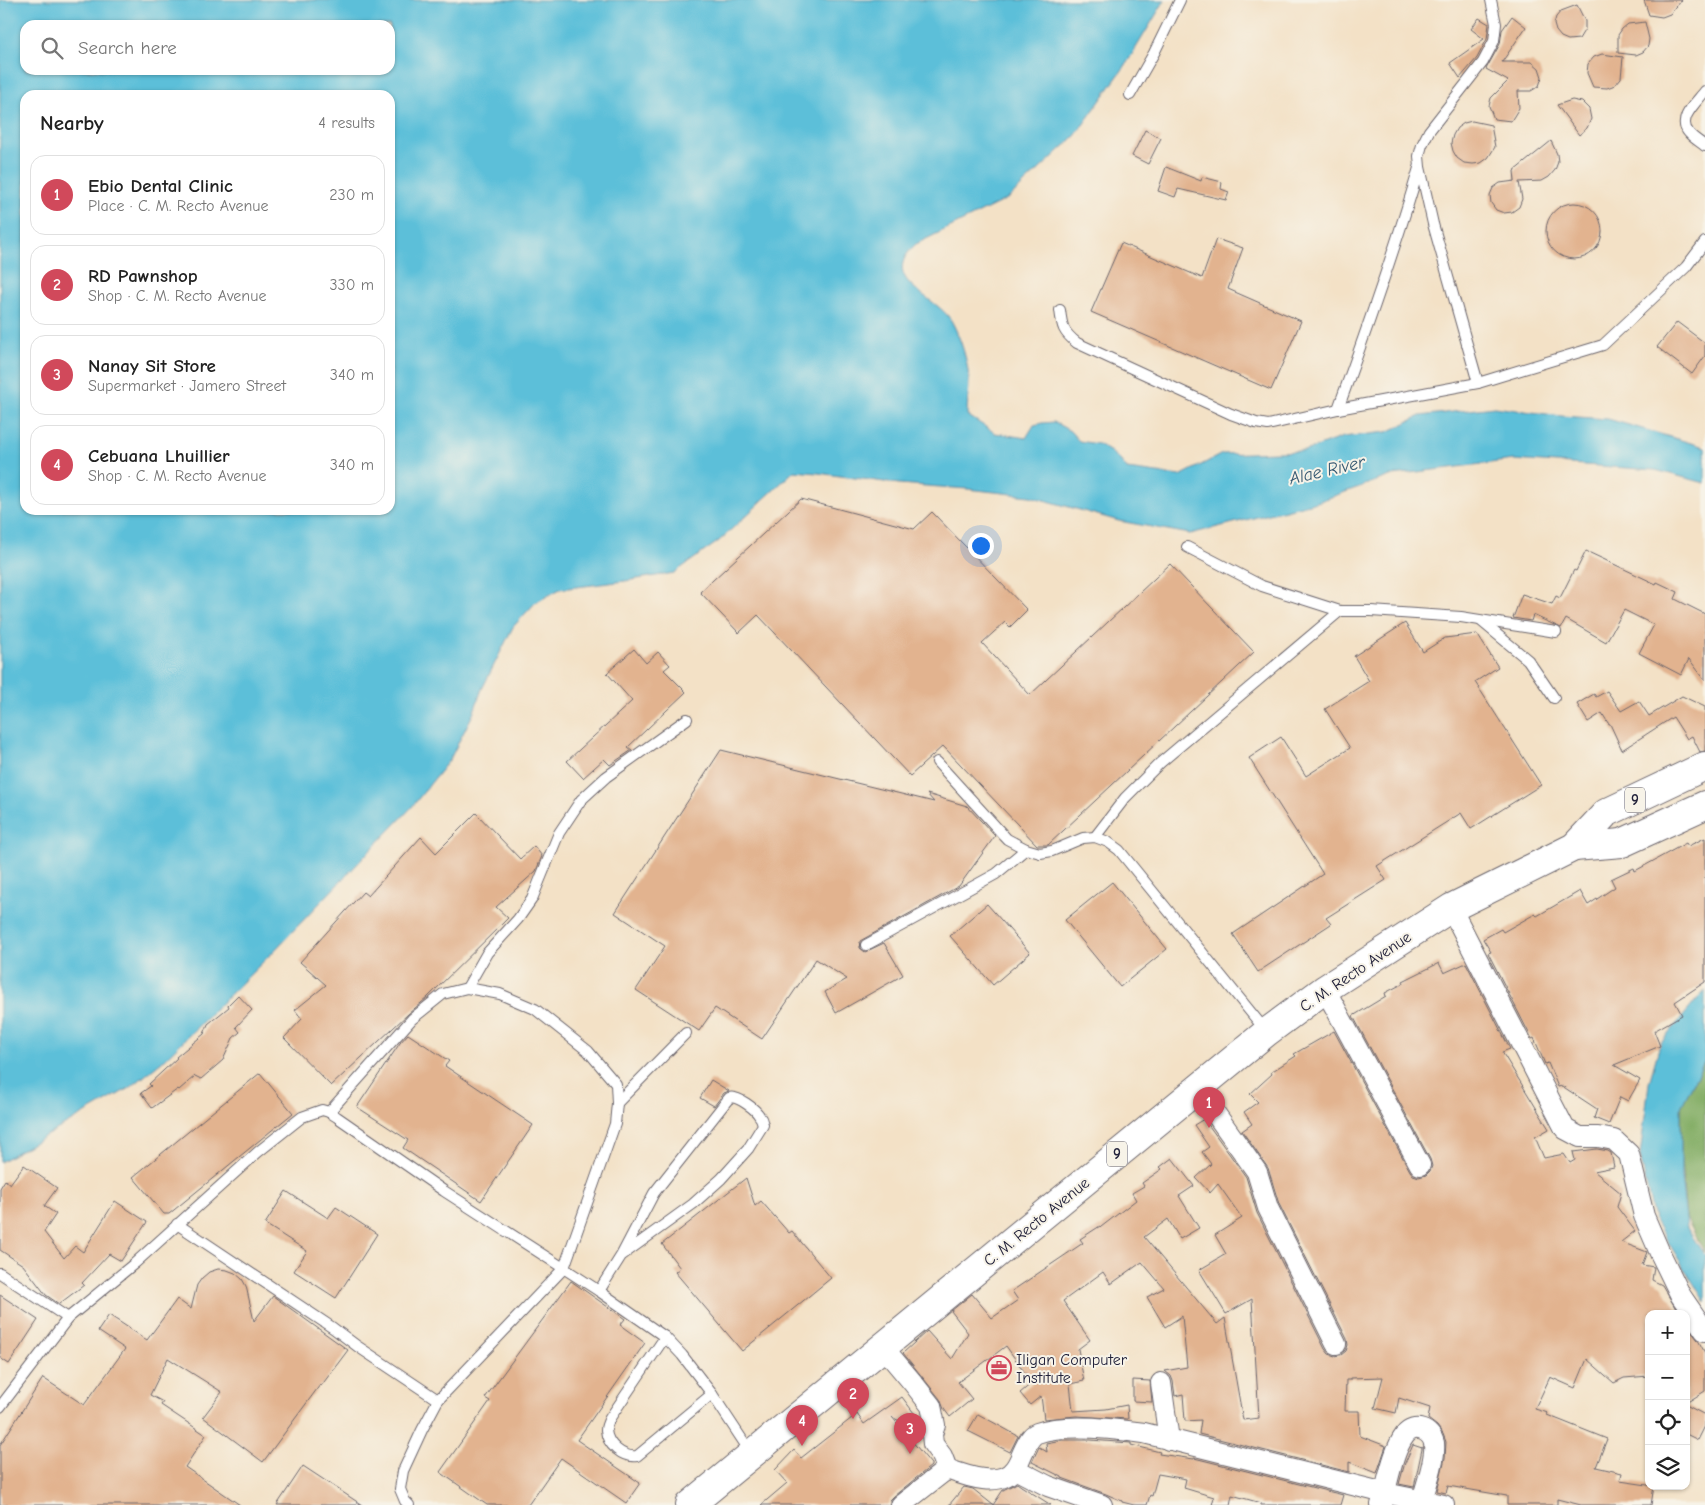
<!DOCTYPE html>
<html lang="en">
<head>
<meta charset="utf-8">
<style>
	body { margin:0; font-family:"Comic Neue",sans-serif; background:#f6f6f6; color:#222 }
	.controls { position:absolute; right:15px; bottom:15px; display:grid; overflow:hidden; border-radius:10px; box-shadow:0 1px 4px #0004 }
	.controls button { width:45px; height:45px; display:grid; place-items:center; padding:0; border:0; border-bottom:1px solid #e0e0e0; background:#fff; color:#222; font:25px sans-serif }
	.you { position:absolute; left:980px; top:545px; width:18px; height:18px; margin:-12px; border:4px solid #fff; border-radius:50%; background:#1a73e8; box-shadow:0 0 0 8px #1a73e833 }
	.badge { display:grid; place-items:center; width:32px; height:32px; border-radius:50%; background:#d1495b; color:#fff; font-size:16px; font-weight:700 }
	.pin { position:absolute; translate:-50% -41px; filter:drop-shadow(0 1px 2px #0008) }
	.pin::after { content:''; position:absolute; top:26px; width:18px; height:15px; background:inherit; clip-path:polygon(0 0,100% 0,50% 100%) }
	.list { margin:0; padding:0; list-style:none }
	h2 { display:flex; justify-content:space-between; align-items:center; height:65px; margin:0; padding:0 20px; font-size:21px }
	h2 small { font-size:16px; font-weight:400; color:#767676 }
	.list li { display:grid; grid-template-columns:32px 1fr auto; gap:15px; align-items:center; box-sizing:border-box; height:80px; margin:0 10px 10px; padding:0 10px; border:1px solid #e0e0e0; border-radius:15px }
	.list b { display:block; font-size:19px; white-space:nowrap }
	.list p { margin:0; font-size:16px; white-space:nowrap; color:#767676 }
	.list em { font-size:16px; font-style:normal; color:#767676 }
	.icon { flex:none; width:28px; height:28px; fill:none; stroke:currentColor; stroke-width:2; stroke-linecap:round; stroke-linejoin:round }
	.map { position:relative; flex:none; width:1705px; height:1505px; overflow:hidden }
	.search { position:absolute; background:#fff; box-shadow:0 1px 4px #0004; left:20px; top:20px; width:375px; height:55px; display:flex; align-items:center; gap:12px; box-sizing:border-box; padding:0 18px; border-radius:15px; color:#767676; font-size:19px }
	.panel { position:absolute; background:#fff; box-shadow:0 1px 4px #0004; left:20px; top:90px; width:375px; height:425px; border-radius:15px }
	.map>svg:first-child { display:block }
	.forest { fill:#84ae66; stroke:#536850 }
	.water { fill:#5bbfd9; stroke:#3e708a; fill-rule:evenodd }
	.building { fill:#e2b38f }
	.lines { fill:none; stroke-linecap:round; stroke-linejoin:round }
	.service-casing { stroke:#6b656c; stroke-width:12 }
	.minor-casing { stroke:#6b656c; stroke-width:22 }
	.trunk-casing { stroke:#6b656c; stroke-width:30 }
	.service { stroke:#fff; stroke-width:10 }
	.minor { stroke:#fff; stroke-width:20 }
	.trunk { stroke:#fff; stroke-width:28 }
	.labels { text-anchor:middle; stroke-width:4; stroke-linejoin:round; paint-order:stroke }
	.shield { fill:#f7f3e8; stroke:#62616f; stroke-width:1 }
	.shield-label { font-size:15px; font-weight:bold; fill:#22223b }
	.street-label { font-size:16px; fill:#22223b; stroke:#f7f3e8 }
	.poi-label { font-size:16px; fill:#22223b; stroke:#f7f3e8; text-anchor:start }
	.water-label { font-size:18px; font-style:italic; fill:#365972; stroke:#f7f3e8 }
</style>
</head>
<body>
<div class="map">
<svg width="1705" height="1505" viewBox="0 0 1705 1505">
	<rect width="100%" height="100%" fill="#f7f3e8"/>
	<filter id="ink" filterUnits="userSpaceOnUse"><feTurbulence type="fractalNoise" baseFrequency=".02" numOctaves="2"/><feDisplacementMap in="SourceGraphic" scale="10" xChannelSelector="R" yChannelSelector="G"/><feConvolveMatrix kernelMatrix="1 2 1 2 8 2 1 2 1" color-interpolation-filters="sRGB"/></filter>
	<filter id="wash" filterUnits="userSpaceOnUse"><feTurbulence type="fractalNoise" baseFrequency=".0096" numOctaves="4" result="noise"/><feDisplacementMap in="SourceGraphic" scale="20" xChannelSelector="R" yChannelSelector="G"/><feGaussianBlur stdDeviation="1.12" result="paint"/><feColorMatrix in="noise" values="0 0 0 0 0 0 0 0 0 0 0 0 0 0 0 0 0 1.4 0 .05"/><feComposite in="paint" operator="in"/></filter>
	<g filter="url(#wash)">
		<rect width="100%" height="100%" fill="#f3e1c6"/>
		<polygon class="forest" points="1705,1061 1705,1253 1686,1218 1681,1160 1681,1107"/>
		<g class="water">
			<path d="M0,0H1165L1125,66L1075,136L1009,198L916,244C875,282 938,295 952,322C961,339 968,361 969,381C969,392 967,404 967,415L995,433L1026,438L1034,425L1042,423L1054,422L1070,431L1079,441L1098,444L1111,452L1120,460L1127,469L1180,476L1222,454L1305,451L1343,437L1387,432L1420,416L1494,407L1562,416L1608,419L1705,447V483L1655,470L1514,460L1393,475L1317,502L1190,534L1119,521L1030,496L968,489L899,484L818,473L794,471L719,541L674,573L625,581L560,589L535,603L513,627L482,689L473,714L450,759L411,808L270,955L163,1061L131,1087L0,1162ZM25,25H390V70H25ZM25,95H390V510H25Z"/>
			<polygon points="1705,990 1705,1060 1681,1107 1681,1177 1687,1228 1705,1256 1705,1302 1654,1219 1640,1156 1649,1083 1660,1044"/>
		</g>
		<g id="blocks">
			<g class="building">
				<polygon points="1644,0 1682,0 1670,14 1662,17 1649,15"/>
				<polygon points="1577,5 1585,21 1585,29 1579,39 1568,40 1561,37 1556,31 1554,24 1556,17 1561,11"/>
				<polygon points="1512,16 1526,27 1502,62 1532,62 1539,68 1542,77 1539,86 1531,91 1518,91 1519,108 1511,121 1494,119 1489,106 1491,98 1508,81 1486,69 1500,44 1502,30"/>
				<polygon points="1479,18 1489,24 1487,39 1477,58 1460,78 1450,63 1484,39 1471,29"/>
				<polygon points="1645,22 1649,39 1648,46 1643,52 1636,55 1618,53 1618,35 1622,29 1628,24"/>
				<polygon points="1602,54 1623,57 1621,78 1615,85 1607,88 1593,87 1587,73 1588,64 1594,57"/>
				<polygon points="1572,100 1582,102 1589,109 1591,119 1587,128 1579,135 1557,105"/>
				<polygon points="1472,121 1491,125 1495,147 1488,158 1481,163 1473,164 1464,163 1457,158 1453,151 1451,143 1453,135 1457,128 1464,123"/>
				<polygon points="1145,130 1161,138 1148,164 1132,156"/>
				<polygon points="1551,141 1557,154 1558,162 1555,170 1549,177 1542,181 1519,182 1522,199 1519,207 1512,212 1504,213 1496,210 1491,203 1490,195 1493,188 1500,183 1515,181 1514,171"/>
				<polygon points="1166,167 1201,181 1202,177 1222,182 1221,189 1229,192 1226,200 1178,189 1175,197 1158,191"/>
				<circle cx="1574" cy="231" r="28"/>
				<polygon points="1216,239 1243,248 1228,289 1301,321 1271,390 1091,312 1121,243 1202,278"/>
				<polygon points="1677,322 1705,343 1705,356 1692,374 1657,347"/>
				<polygon points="801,499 914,529 932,512 1027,610 1010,627 1005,622 982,643 1030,695 1170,564 1254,652 1048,845 1037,845 943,746 910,776 758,615 739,633 700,592"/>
				<polygon points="1586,551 1656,584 1657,582 1678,592 1675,599 1705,614 1705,680 1689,659 1681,675 1639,653 1654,625 1624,610 1606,642 1566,619 1561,628 1533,615 1531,621 1513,618 1522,594 1552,604 1556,596 1560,598 1574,570 1576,571"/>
				<polygon points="1405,623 1423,652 1445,638 1477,634 1498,667 1475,682 1541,785 1471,829 1461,813 1377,866 1386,880 1326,918 1331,924 1258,972 1233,934 1323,874 1249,758 1281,737 1306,776 1350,748 1325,709 1369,681 1354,656"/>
				<polygon points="634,649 646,663 658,652 670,665 664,670 686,692 628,747 632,750 610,765 604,759 583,778 567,761 632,701 607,673"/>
				<polygon points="1607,691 1621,711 1639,701 1649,716 1682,696 1705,707 1705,751 1700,752 1692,736 1687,739 1673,717 1622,750 1610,724 1608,723 1602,713 1588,722 1577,704 1594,694 1596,697"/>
				<polygon points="721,750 934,802 927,794 967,806 995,836 959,886 860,941 860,948 865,952 884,943 903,975 836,1013 825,992 847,979 816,959 762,1039 715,1008 699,1031 636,990 665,946 615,913"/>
				<polygon points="476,813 520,859 534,846 542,856 536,871 496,907 508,918 427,998 408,1014 331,1086 284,1038 302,1019 295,1010 326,985 300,962 363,892 368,896 421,837 436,853"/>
				<polygon points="1705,838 1705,982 1675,1002 1682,1015 1654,1031 1660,1046 1614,1065 1640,1080 1628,1101 1620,1097 1609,1124 1594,1118 1597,1109 1562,1086 1558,1087 1548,1063 1545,1064 1534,1038 1532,1039 1488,953 1491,952 1483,939 1501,929 1503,932 1535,914 1537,916 1580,891 1588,905 1615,887 1611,879 1634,868 1635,871 1686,843 1688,846"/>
				<polygon points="1112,882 1167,949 1120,987 1065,920"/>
				<polygon points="987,904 1030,953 993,985 950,936"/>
				<polygon points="1439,963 1444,973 1466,963 1510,1049 1502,1052 1549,1129 1535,1137 1544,1158 1564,1154 1570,1163 1575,1160 1573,1152 1597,1149 1608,1151 1611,1153 1614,1167 1594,1171 1621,1193 1617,1207 1635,1231 1621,1242 1647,1252 1642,1265 1654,1267 1652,1280 1662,1285 1679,1314 1649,1314 1649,1376 1624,1378 1614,1383 1587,1359 1575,1388 1550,1377 1535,1409 1548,1413 1547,1415 1607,1439 1596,1467 1622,1473 1620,1481 1654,1486 1651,1505 1581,1505 1557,1499 1557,1505 1507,1505 1507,1496 1448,1486 1446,1493 1437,1491 1445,1458 1446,1442 1443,1434 1437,1426 1428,1419 1430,1408 1399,1398 1396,1413 1375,1408 1383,1377 1350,1378 1350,1380 1346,1380 1345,1411 1359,1411 1360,1436 1386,1446 1377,1473 1349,1462 1349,1472 1199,1434 1201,1420 1185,1421 1183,1394 1175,1396 1173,1381 1171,1376 1165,1371 1187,1367 1182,1316 1165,1327 1147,1297 1164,1288 1142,1262 1111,1284 1103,1272 1063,1301 1090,1340 1078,1349 1084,1381 1070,1384 1073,1411 1106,1409 1127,1405 1128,1419 1076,1416 1044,1419 1041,1396 1030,1405 1020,1393 1032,1383 1006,1346 958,1382 972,1399 950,1417 944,1409 940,1399 903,1353 927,1331 952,1359 968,1333 951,1311 972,1294 992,1318 1018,1300 1012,1291 1083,1243 1080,1239 1100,1226 1101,1227 1136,1200 1132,1193 1144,1186 1142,1183 1162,1169 1160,1167 1172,1158 1194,1186 1179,1196 1199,1228 1180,1239 1168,1219 1144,1237 1217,1324 1225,1318 1243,1420 1259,1418 1252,1299 1226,1314 1199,1270 1226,1254 1215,1235 1242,1218 1218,1184 1210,1193 1196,1178 1211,1164 1202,1152 1209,1147 1194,1125 1204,1119 1246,1177 1257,1213 1325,1349 1329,1354 1335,1356 1341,1355 1346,1351 1348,1345 1347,1339 1279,1204 1268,1168 1242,1131 1252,1124 1244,1112 1258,1102 1250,1094 1272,1074 1271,1072 1296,1056 1294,1054 1334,1031 1410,1171 1413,1175 1419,1177 1426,1175 1430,1171 1432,1166 1430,1159 1353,1016 1386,996 1385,993 1404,983 1403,981"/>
				<polygon points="238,995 252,1010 236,1027 240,1032 233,1038 223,1060 201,1079 195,1076 179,1090 178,1089 152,1108 141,1093 151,1086 149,1084 177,1058 176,1057 204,1034 208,1024 229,1007 228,1005"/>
				<polygon points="408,1034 449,1061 445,1066 533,1125 481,1201 403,1148 408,1140 357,1107 400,1043"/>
				<polygon points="260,1073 293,1113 169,1214 164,1214 133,1177"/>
				<polygon points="711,1080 729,1091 724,1093 714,1106 700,1098"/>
				<polygon points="24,1165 57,1188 44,1206 56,1214 44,1232 64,1258 75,1246 83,1252 115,1201 147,1222 121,1261 109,1254 82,1283 84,1285 59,1304 46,1295 23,1265 0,1250 0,1188 5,1180 10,1184"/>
				<polygon points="746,1178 755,1206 761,1201 789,1233 792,1231 831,1278 742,1351 675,1272 680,1268 662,1244"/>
				<polygon points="286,1191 328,1218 336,1207 377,1234 336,1298 294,1271 307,1251 265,1224"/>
				<polygon points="218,1269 227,1270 235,1273 242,1279 246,1286 254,1321 273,1296 348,1350 321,1386 320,1385 263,1462 203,1417 222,1392 168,1358 150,1395 163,1402 161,1405 206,1435 185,1467 240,1505 0,1505 0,1445 43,1378 84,1405 125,1349 98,1331 109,1315 147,1340 177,1299 191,1309 197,1285 202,1278 209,1272"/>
				<polygon points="571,1281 625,1319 620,1325 645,1343 577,1440 640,1483 626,1503 561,1458 528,1505 487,1505 440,1472 490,1401 485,1398"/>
				<polygon points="0,1295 38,1320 9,1364 0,1358"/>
				<polygon points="1686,1325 1698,1340 1705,1353 1705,1391 1686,1403"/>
				<polygon points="1133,1380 1150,1381 1152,1402 1133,1401"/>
				<polygon points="902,1397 923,1425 920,1432 892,1417 931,1464 931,1466 894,1496 890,1500 889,1505 761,1505 787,1483 775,1470 794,1450 801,1458 857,1414 864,1424"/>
				<polygon points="1686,1405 1705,1415 1705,1426 1698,1440 1686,1434"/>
				<polygon points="978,1414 1018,1436 1010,1452 968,1431"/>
				<polygon points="1062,1440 1090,1440 1131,1443 1131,1445 1160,1452 1159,1454 1194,1459 1194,1458 1343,1495 1340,1505 1261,1505 1261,1503 1232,1495 1230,1505 1212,1505 1214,1497 1184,1488 1186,1479 1158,1474 1152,1496 1150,1495 1147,1505 1134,1505 1122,1502 1122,1501 1106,1494 1062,1478 1062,1477 1032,1462 1039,1447 1047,1452 1046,1443"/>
				<polygon points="1413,1445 1422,1448 1422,1447 1422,1449 1414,1487 1399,1484 1405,1463"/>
				<polygon points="303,1466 362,1505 277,1505"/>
				<polygon points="1017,1483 1021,1486 1051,1505 993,1505 1003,1490"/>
				<polygon points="964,1487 973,1489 993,1505 949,1505"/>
			</g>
		</g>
	</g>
	<g filter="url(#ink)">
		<use href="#blocks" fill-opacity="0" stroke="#6b656c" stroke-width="1"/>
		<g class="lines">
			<defs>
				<g id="service">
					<path d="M1705,91C1697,102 1676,119 1689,133C1693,138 1700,142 1705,146"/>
					<polyline points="1130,95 1154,53 1180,0"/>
					<path d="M1060,310C1062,327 1063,332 1077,343L1231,414L1256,423L1268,425L1338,409L1478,383L1603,345L1686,267L1705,242"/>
					<polyline points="1478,383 1433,224 1420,167 1419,156 1422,145 1429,131 1483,62 1494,41 1496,24 1491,0"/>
					<path d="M1338,409C1367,329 1395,250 1419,168"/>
					<polyline points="1187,547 1262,586 1340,611 1371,611 1461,617 1556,632"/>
					<polyline points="1481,621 1528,660 1554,698"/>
					<polyline points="937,762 1007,839 1026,849 1040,853 1052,851 1083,838 1095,837 1108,842 1119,850 1266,1031"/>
					<polyline points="1095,837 1125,798 1160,763 1340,611"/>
					<polyline points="866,945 996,874 1026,849"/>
					<polyline points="467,988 487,953 518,919 532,899 559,833 581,800 606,777 687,719"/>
					<polyline points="617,1103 686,1033"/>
					<polyline points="329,1112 412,1019 443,994 467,988 500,994 535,1009 588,1051 616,1084 617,1103 615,1124 564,1268 438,1400 422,1430 403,1471 400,1489 405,1501 409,1505"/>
					<polyline points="177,1224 333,1328 357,1346 438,1400"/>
					<polyline points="0,1273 68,1318 135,1263 258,1152 302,1117 322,1110 329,1112 337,1117 444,1191 599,1291 665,1337 682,1355 712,1394 751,1453"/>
					<path d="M599,1291L621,1256L693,1204L721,1179L748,1149L763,1125C762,1122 762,1119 760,1117C756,1109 737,1095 729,1098L654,1193L621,1256"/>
					<path d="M665,1337L610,1418C608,1422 606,1426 606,1430C607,1445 623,1458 637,1456L712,1394"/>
					<polyline points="0,1407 68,1318"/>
				</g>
				<g id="minor">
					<polyline points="1451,908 1565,1129 1580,1137 1598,1137 1614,1140 1629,1154 1644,1216 1660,1253 1681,1296 1705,1331"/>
					<polyline points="1325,989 1420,1165"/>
					<polyline points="1198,1089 1257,1172 1268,1208 1336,1344"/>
					<path d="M882,1346L913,1383L931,1406L935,1425L932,1434L933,1444L942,1456L947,1469C966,1476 1001,1489 1015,1468C1019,1463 1021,1456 1024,1450C1027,1444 1030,1436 1037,1433C1064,1423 1116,1429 1144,1433L1385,1493L1444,1505"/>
					<polyline points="1161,1383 1169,1440"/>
					<polyline points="1015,1469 1048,1486 1102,1505"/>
					<polyline points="901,1505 947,1469"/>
					<path d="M1381,1505C1388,1484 1392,1452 1405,1435C1414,1423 1431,1430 1434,1443C1436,1459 1426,1485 1422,1501"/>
				</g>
				<g id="trunk">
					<polyline points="1574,847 1622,843 1705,805"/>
					<polyline points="690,1505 1267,1032 1325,989 1451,908 1574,847 1606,813 1705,766"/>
				</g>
			</defs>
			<use href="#service" class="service-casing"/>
			<use href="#minor" class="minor-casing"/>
			<use href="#trunk" class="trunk-casing"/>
			<use href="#service" class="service"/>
			<use href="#minor" class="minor"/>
			<use href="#trunk" class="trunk"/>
		</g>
	</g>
	<defs>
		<symbol id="office-ring" viewBox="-11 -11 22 22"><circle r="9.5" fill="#f7f3e8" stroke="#d1495b" stroke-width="1.5"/><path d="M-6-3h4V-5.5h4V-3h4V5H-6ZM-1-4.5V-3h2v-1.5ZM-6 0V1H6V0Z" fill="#d1495b"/></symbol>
	</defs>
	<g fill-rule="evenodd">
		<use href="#office-ring" x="985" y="1354" width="28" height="28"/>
	</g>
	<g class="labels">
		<g class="shield">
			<rect x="1625" y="787.5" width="20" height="25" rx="4"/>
			<rect x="1107" y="1141.5" width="20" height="25" rx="4"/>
		</g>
		<g class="shield-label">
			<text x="1635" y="805">9</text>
			<text x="1117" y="1159">9</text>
		</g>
		<g class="street-label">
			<text transform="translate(1355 971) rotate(-34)" y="6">C. M. Recto Avenue</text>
			<text transform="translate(1036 1221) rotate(-39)" y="6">C. M. Recto Avenue</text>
		</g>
		<g class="poi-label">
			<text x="1016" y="1365">Iligan Computer<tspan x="1016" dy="18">Institute</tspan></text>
		</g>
		<g class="water-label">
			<text transform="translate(1327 470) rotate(-13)" y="6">Alae River</text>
		</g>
	</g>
</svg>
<div class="controls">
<button>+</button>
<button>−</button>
<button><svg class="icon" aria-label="locate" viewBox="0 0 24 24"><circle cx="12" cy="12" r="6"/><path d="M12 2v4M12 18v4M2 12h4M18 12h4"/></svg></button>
<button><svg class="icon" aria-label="layers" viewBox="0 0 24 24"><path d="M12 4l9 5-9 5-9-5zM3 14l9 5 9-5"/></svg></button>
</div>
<div class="you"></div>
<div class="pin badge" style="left:1209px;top:1128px">1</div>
<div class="pin badge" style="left:853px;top:1419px">2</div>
<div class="pin badge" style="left:910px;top:1454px">3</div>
<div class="pin badge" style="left:802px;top:1446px">4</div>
<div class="search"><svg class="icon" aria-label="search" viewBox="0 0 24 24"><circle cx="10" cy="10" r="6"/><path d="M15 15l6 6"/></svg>Search here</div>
<section class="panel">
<h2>Nearby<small>4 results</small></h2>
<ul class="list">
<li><span class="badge">1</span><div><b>Ebio Dental Clinic</b><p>Place · C. M. Recto Avenue</p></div><em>230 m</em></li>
<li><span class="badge">2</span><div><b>RD Pawnshop</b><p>Shop · C. M. Recto Avenue</p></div><em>330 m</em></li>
<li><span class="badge">3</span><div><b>Nanay Sit Store</b><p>Supermarket · Jamero Street</p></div><em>340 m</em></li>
<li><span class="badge">4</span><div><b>Cebuana Lhuillier</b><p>Shop · C. M. Recto Avenue</p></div><em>340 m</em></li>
</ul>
</section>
</div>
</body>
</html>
